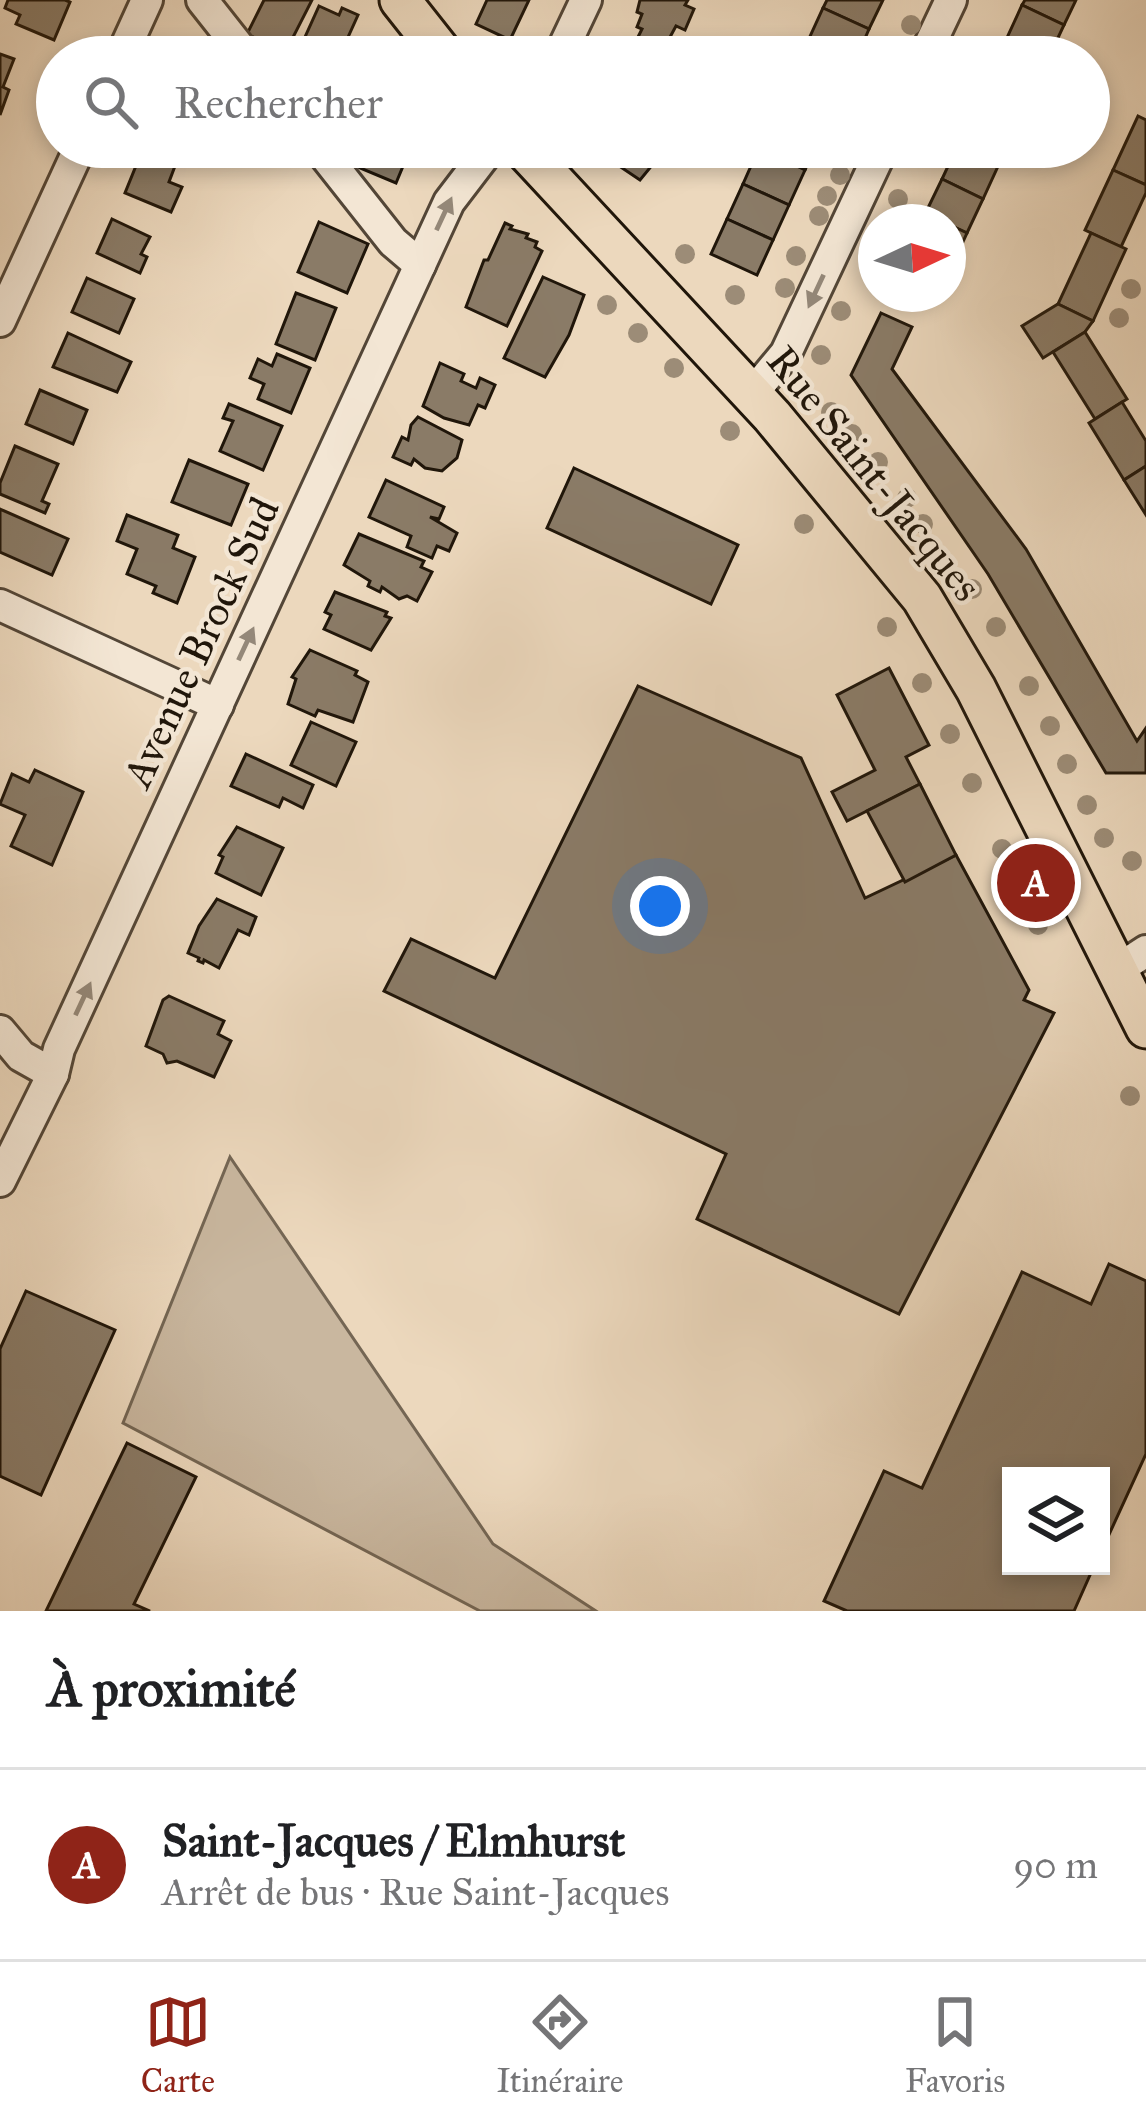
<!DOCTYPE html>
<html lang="fr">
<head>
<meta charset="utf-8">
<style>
	body { margin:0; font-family:"IM FELL Great Primer",serif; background:#f6f6f6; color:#202124 }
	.controls { position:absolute; right:36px; bottom:36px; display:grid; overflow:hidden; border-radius:0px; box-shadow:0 6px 18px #0003 }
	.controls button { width:108px; height:108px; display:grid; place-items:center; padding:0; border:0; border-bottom:3px solid #e0e0e0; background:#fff; color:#202124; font:60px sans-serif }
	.compass { position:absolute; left:858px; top:204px; width:108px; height:108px; border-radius:50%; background:#fff; box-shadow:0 6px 18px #0003; rotate:86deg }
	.you { position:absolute; left:660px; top:906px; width:42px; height:42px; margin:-30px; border:9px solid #fff; border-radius:50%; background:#1a73e8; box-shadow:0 0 0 18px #1a73e833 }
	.badge { display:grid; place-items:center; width:78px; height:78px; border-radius:50%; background:#8f2418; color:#fff; font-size:39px; font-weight:700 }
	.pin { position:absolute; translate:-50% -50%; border:6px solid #fff; box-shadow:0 3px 12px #0006 }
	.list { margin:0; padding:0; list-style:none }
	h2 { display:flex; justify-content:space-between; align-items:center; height:156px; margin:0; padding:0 48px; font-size:51px }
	h2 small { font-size:39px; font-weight:400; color:#757577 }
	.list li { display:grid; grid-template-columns:78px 1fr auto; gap:36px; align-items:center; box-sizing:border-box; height:192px; padding:0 48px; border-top:3px solid #e0e0e0 }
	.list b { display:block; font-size:45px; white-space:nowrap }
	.list p { margin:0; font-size:39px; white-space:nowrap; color:#757577 }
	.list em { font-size:39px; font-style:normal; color:#757577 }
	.icon { flex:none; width:66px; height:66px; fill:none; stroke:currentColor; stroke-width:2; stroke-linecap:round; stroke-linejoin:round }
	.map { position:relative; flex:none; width:1146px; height:1611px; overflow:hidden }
	.search { position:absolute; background:#fff; box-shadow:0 6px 18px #0003; left:36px; right:36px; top:36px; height:132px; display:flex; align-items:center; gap:30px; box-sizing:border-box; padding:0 42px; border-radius:66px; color:#757577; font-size:45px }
	.sheet { height:348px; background:#fff }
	nav { display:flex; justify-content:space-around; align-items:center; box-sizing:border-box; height:168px; border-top:3px solid #e0e0e0; background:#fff; font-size:33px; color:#757577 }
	nav a { display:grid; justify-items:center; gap:6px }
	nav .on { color:#8f2418 }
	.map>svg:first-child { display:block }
	.green { fill:#c9b79f; stroke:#746654; stroke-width:3 }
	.building { fill:#8a7b67; stroke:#20160a; stroke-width:3 }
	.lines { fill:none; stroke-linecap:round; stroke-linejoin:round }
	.minor-casing { stroke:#534637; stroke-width:36 }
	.major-casing { stroke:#20160a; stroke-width:45 }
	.minor { stroke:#f3e6d4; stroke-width:30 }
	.major { stroke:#ecd8bd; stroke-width:39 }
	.tree { fill:#9c8c77 }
	.oneway { fill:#948879 }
	.labels { text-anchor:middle; stroke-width:9; stroke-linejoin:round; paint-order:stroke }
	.street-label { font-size:42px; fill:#20160a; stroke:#f3e6d4 }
</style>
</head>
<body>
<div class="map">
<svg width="1146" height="1611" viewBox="0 0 1146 1611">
	<rect width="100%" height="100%" fill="#ecd8bd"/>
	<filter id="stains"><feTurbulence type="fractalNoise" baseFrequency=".00167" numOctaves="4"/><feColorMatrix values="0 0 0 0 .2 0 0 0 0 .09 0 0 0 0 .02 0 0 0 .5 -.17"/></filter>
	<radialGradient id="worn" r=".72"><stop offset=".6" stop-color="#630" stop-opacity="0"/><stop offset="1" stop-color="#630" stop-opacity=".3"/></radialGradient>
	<polygon class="green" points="230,1157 493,1544 596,1611 480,1611 123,1423"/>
	<g class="building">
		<polygon points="8,0 65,0 70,2 54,40 16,24 20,15 5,8"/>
		<polygon points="264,0 312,0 285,53 247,34"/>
		<polygon points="487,0 529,0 510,40 476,24"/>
		<polygon points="640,0 688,0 685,5 694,9 685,30 676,26 662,52 636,41 642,29 637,27 642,14 637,12"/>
		<polygon points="827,0 883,0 869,29 823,8"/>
		<polygon points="1025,0 1076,0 1064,25 1022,5"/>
		<polygon points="1022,5 1064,25 1049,57 1006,40"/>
		<polygon points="319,6 339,15 342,8 358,15 339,57 296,57"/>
		<polygon points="823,8 869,29 857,57 837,57 807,43"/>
		<polygon points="190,40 224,57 182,57"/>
		<polygon points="1006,40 1042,57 998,57"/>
		<polygon points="807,43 837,57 801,57"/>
		<polygon points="0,54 14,59 3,87 9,90 0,115"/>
		<polygon points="1138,116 1146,120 1146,185 1113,170"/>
		<polygon points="160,147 196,147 190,160"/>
		<polygon points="369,147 411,147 396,183 360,168"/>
		<polygon points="591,147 667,147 640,180"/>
		<polygon points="759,147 815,147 805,170"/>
		<polygon points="957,147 999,164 983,199 942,179"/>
		<polygon points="963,147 1007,147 999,164"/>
		<polygon points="759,148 805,170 789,205 743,184"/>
		<polygon points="142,151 175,166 169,182 182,187 171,212 125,193"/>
		<polygon points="1113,170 1146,185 1146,193 1121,247 1085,230"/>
		<polygon points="942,179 983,199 967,233 925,214"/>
		<polygon points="743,184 789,205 773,240 727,219"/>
		<polygon points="112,219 150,237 141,254 147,257 140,273 97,253"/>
		<polygon points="727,219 773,240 757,275 711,254"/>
		<polygon points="319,222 368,244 347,293 298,272"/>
		<polygon points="505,223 512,226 510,229 528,234 526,238 537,242 535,247 542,251 507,326 466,307 484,260 488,260"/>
		<polygon points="948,224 967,233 951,268 948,267"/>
		<polygon points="1091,233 1126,249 1093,321 1058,304"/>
		<polygon points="543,277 584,295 569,335 545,377 504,358"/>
		<polygon points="87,278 134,299 119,333 72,312"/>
		<polygon points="296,293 336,308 315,360 276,344"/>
		<polygon points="1058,304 1093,321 1085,332 1043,358 1022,326"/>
		<polygon points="881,313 912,327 892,369 1026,549 1137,741 1146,728 1146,773 1106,773 988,574 851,375"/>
		<polygon points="1085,332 1127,399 1095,419 1053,352"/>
		<polygon points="68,333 131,362 117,392 53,367"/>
		<polygon points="277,354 310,368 291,413 258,399 264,384 250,378 258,359 272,366"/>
		<polygon points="440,363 464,374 461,381 476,388 480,378 495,385 485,408 478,405 469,425 444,418 423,406"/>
		<polygon points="40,390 87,410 73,444 26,424"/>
		<polygon points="1122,402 1146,441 1146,466 1124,480 1089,423"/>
		<polygon points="229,404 282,426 263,470 220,451 233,421 223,418"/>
		<polygon points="418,417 462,440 457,458 442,471 425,468 414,459 411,465 393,457 402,437 408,440 411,425"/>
		<polygon points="15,446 58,464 42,501 49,504 45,513 0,494 0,483"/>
		<polygon points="189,460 248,484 231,525 172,502"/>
		<polygon points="1146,466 1146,515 1124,480"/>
		<polygon points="574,468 738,545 711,604 547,528"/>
		<polygon points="386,480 444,507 439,519 430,517 457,533 449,551 437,546 432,558 407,547 411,536 369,517"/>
		<polygon points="0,509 68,539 52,575 0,552"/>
		<polygon points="127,515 178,535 173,548 195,557 177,603 153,593 156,586 127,574 137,549 117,541"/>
		<polygon points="359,534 424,561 421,567 432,572 417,601 407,596 399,599 382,587 380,592 368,586 370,581 344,565"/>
		<polygon points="335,592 387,612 385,616 391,618 371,650 324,629 331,615 325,612"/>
		<polygon points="310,650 357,671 355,675 368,682 353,722 318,710 315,716 288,704 296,679 292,677"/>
		<polygon points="889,668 929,745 906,757 920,784 847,821 832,792 875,770 837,695"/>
		<polygon points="638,686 801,758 865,898 956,855 1029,990 1024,1000 1054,1013 899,1314 697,1219 726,1154 384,991 411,939 495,978"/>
		<polygon points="311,722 356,742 336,786 291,765"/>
		<polygon points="246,754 313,785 303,808 283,798 279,807 231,786"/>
		<polygon points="35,770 83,792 52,865 11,846 25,815 0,804 12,774 29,782"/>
		<polygon points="920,784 956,855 905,882 867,811"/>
		<polygon points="237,827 283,848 261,895 216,873 223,857 219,855"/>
		<polygon points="217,899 256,917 249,935 238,930 219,968 204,960 203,963 198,961 199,958 188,953 199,926"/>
		<polygon points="169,996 224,1021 218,1034 231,1041 214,1077 177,1061 167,1063 163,1054 146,1046 163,1000"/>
		<polygon points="1109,1264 1146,1281 1146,1454 1101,1552 1101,1476 1011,1476 1011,1566 1094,1566 1074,1611 847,1611 824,1601 884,1471 922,1488 1022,1272 1091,1304"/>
		<polygon points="26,1291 115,1330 41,1495 0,1476 0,1349"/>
		<polygon points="127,1443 196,1477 134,1604 150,1611 46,1611"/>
	</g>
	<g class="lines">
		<defs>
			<g id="minor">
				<polyline points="202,0 247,57"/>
				<polyline points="121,57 147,0"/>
				<polyline points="559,57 586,0"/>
				<polyline points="924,57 951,0"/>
				<polyline points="318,147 393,242 420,265"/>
				<polyline points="0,321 80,147"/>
				<polyline points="752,394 786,353 883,147"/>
				<polyline points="0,605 218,705"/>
				<polyline points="1117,970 1146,951"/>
				<polyline points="0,1031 21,1056 53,1074"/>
				<polyline points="0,1181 53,1074 59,1049 449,202 491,147"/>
			</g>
			<g id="major">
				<polyline points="400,0 445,57"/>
				<polyline points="522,147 772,416 922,598 976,689 1146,1028"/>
			</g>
		</defs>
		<use href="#minor" class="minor-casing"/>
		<use href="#major" class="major-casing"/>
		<use href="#minor" class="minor"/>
		<use href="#major" class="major"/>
	</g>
	<g class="tree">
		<circle cx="911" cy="25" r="10"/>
		<circle cx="840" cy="175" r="10"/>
		<circle cx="827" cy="196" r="10"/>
		<circle cx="898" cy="199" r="10"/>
		<circle cx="819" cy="216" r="10"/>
		<circle cx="685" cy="254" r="10"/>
		<circle cx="796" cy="256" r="10"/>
		<circle cx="785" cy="288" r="10"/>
		<circle cx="1131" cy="289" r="10"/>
		<circle cx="735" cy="295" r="10"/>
		<circle cx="607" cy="305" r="10"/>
		<circle cx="841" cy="311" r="10"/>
		<circle cx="1119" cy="318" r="10"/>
		<circle cx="638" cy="333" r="10"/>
		<circle cx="821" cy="355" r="10"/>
		<circle cx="674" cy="368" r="10"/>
		<circle cx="831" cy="412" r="10"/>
		<circle cx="730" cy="431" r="10"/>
		<circle cx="852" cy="434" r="10"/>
		<circle cx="878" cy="462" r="10"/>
		<circle cx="907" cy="498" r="10"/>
		<circle cx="804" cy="524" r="10"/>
		<circle cx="923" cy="524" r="10"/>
		<circle cx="972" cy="589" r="10"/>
		<circle cx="887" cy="627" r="10"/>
		<circle cx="996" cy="627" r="10"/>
		<circle cx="922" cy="683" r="10"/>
		<circle cx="1029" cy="686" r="10"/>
		<circle cx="1050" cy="726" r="10"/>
		<circle cx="950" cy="734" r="10"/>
		<circle cx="1067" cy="764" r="10"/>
		<circle cx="972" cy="783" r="10"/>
		<circle cx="1087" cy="805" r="10"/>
		<circle cx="1104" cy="838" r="10"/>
		<circle cx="1002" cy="849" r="10"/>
		<circle cx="1132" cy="861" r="10"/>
		<circle cx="1038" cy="925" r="10"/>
		<circle cx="1130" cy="1096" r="10"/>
	</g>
	<defs><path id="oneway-solid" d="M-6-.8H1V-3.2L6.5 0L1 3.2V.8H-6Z" transform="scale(3)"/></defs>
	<g class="oneway">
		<use href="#oneway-solid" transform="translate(444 214) rotate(-65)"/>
		<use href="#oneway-solid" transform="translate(816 291) rotate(115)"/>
		<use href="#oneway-solid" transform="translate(246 644) rotate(-65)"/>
		<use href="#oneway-solid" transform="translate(83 999) rotate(-65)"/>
	</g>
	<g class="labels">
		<g class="street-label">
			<text transform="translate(875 473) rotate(51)" y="15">Rue Saint-Jacques</text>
			<text transform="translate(200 642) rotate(-65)" y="15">Avenue Brock Sud</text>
		</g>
	</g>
	<rect width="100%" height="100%" filter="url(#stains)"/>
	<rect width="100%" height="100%" fill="url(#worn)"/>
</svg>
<div class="controls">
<button><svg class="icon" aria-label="layers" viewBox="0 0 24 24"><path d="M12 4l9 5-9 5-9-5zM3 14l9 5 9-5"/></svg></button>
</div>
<svg class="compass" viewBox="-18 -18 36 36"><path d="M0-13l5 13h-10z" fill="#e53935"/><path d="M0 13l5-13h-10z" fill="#757577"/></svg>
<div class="you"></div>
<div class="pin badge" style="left:1036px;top:883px">A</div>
<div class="search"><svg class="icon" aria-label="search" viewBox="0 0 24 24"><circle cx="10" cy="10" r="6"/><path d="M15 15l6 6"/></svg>Rechercher</div>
</div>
<section class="sheet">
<h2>À proximité<small></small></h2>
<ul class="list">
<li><span class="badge">A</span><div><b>Saint-Jacques / Elmhurst</b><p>Arrêt de bus · Rue Saint-Jacques</p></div><em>90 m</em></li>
</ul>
</section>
<nav>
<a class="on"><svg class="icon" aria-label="map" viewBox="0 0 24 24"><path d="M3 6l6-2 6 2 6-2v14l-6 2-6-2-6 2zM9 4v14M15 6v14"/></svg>Carte</a>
<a><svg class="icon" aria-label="directions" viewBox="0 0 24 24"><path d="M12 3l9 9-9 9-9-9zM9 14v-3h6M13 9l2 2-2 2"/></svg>Itinéraire</a>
<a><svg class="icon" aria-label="saved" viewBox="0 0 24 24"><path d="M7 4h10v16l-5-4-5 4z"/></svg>Favoris</a>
</nav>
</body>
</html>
